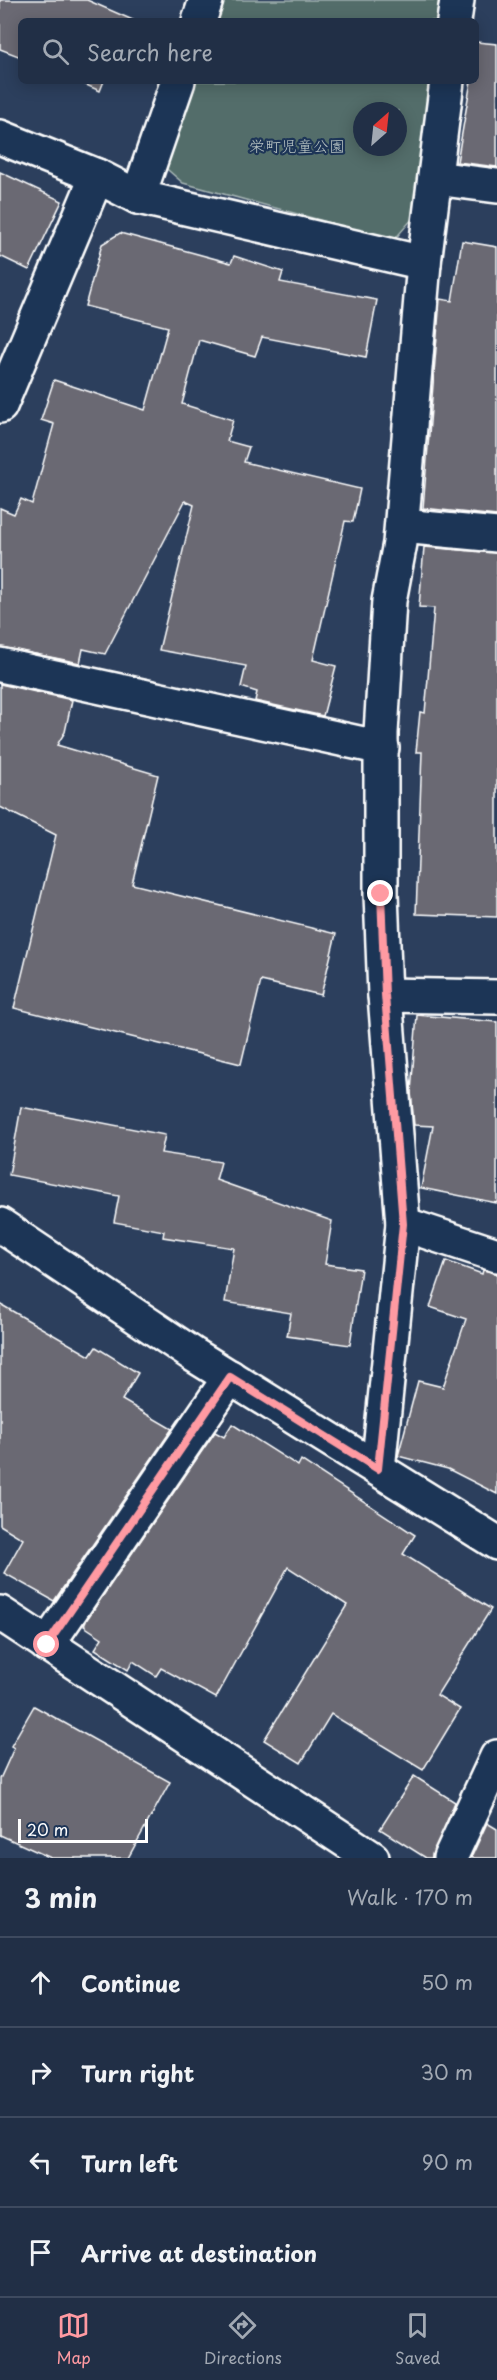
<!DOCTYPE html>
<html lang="en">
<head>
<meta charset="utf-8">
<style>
	body { margin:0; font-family:"Playpen Sans","Klee One",sans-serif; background:#29374d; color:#f1f3f6 }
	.compass { position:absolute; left:353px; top:102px; width:54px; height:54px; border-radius:50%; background:#212f46; box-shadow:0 3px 15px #0003; rotate:27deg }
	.scale { position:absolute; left:18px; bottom:15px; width:130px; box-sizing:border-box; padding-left:6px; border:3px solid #fff; border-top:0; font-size:16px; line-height:21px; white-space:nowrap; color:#fff; -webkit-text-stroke:4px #1d3557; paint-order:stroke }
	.stop { position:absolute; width:18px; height:18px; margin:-14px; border:4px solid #ff9aa2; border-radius:50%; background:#fff }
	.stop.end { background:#ff9aa2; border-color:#fff; box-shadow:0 2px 6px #0008 }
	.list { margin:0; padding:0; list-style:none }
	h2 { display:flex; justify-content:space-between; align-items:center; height:78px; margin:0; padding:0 24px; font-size:26px }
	h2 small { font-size:20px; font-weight:400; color:#a2a9b3 }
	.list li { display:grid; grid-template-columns:39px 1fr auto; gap:18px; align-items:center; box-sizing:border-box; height:90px; padding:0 24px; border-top:2px solid #3e4a5f }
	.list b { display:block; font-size:22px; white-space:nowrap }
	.list em { font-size:20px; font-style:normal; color:#a2a9b3 }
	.icon { flex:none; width:33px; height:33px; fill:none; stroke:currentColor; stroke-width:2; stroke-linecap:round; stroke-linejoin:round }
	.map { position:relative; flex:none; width:497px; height:1858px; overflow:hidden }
	.search { position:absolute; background:#212f46; box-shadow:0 3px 15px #0003; left:18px; right:18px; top:18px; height:66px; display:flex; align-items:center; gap:15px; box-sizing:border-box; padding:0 21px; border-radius:9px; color:#a2a9b3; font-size:22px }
	.sheet { height:438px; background:#212f46 }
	nav { display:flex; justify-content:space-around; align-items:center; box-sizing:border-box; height:84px; border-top:2px solid #3e4a5f; background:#212f46; font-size:16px; color:#a2a9b3 }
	nav a { display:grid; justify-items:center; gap:3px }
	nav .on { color:#ff9aa2 }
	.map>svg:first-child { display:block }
	.green { fill:#526d6b; stroke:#a8b6b5; stroke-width:1.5; fill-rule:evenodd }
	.building { fill:#6a6973; stroke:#fff; stroke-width:1.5 }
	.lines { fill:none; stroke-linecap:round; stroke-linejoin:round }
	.minor-casing { stroke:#fff; stroke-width:38 }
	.tertiary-casing { stroke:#fff; stroke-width:38 }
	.minor { stroke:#1d3557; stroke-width:33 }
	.tertiary { stroke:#1d3557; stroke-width:33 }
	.route { stroke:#ff9aa2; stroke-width:8 }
	.labels { text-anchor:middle; stroke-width:4.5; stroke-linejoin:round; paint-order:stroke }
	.park-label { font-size:16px; fill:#bac5c4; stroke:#1d3557 }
</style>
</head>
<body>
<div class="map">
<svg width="497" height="1858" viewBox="0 0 497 1858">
	<rect width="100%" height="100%" fill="#2c3f5d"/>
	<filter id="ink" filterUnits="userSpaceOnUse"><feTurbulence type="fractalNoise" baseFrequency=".0167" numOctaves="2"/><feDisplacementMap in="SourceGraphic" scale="12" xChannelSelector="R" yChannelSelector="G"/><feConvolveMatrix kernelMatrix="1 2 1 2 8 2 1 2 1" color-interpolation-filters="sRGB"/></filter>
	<g filter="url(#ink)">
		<g class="green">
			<polygon points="217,0 439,0 437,21 210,21"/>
			<path d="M189,81H430L413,218L394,240L183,183L161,164ZM362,111H398V147H362Z"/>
		</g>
		<g class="building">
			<polygon points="0,0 87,0 135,21 21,21 21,57 0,49"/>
			<polygon points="476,42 497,44 497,167 457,162 471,81 476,81"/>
			<polygon points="77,81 104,81 100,91"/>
			<polygon points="0,172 62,201 29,270 0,256"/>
			<polygon points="120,233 231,263 234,256 283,272 280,282 377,300 366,357 262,337 255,356 199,340 182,404 233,420 227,441 249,447 244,462 360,489 353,522 345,521 313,660 336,666 323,716 255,701 257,692 241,687 246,666 159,650 194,505 185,501 105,654 83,649 80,663 0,647 0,508 14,514 21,499 32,504 54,424 41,420 54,380 145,410 168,327 85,306 102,244"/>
			<polygon points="462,241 497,247 497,516 423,508 440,299 452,301"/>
			<polygon points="424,547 497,553 497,917 416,914 422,752 416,752 420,712 425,713 434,608 419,607"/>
			<polygon points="0,684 72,700 65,732 57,745 158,775 132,884 336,934 321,995 261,981 241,1064 14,1008 56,835 0,807"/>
			<polygon points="417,1015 497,1022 497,1203 421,1188 433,1126 414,1125 411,1092"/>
			<polygon points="21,1107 165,1135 161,1153 221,1162 216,1180 332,1221 325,1264 361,1269 350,1345 287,1336 291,1313 225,1302 234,1248 163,1237 164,1231 114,1222 119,1196 9,1175"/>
			<polygon points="446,1261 482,1274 483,1270 497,1273 497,1494 448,1469 398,1456 418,1381 443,1387 466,1319 430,1307"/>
			<polygon points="0,1304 90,1356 96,1347 138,1373 122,1400 172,1429 54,1601 4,1573 23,1539 0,1525"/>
			<polygon points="232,1424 298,1466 301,1460 415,1535 403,1554 491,1609 437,1695 460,1709 423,1770 331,1714 301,1763 264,1740 347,1605 288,1567 216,1698 161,1668 156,1676 133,1661 128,1670 95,1649 102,1638 84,1626 87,1619 215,1432 224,1437"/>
			<polygon points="34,1706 170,1782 128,1858 51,1858 0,1835 0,1779 14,1748 11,1746"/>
			<polygon points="414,1776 455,1802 432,1858 426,1858 380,1829"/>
			<polygon points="487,1823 497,1829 497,1858 471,1858"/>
		</g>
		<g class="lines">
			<defs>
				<g id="minor">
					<polyline points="199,21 206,0"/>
					<polyline points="454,21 457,0"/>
					<polyline points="0,137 97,176"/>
					<polyline points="435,178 497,186"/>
					<polyline points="138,197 178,81"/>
					<polyline points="0,406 97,176 138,197 424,263"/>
					<polyline points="402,526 497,535"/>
					<polyline points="0,665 382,748"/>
					<polyline points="385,995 497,997"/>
					<polyline points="403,1224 497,1255"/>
					<polyline points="378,1469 403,1224 385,995 381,894 381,733 389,601 400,543 424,263 447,81"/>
					<polyline points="0,1613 372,1858"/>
					<polyline points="47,1645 230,1377"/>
					<polyline points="450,1858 497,1757"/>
				</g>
				<polyline id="tertiary" points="0,1225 194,1355 497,1543"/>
			</defs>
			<use href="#minor" class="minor-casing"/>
			<use href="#tertiary" class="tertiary-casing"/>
			<use href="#minor" class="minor"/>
			<use href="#tertiary" class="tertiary"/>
		</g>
	</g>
	<g class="lines" filter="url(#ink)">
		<polyline class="route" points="47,1645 230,1377 378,1469 403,1224 385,995 381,894"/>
	</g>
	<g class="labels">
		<g class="park-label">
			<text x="297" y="152">栄町児童公園</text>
		</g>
	</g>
</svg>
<svg class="compass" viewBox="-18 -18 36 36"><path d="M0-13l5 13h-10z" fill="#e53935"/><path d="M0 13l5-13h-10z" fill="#a2a9b3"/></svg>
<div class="scale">20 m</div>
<div class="stop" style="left:47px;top:1645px"></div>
<div class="stop end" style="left:381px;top:894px"></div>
<div class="search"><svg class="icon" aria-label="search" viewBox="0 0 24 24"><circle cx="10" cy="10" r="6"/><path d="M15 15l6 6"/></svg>Search here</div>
</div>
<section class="sheet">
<h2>3 min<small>Walk · 170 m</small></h2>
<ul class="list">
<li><svg class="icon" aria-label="ahead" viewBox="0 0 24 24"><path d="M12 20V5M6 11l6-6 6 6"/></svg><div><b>Continue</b></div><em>50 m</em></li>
<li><svg class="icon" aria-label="right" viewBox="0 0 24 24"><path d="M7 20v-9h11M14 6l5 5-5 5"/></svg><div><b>Turn right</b></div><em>30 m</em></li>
<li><svg class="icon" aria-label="left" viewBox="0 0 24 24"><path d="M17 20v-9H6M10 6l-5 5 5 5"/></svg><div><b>Turn left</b></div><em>90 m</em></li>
<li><svg class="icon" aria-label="arrive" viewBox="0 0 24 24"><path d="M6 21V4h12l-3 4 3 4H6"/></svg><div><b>Arrive at destination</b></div></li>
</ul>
</section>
<nav>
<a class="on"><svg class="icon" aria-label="map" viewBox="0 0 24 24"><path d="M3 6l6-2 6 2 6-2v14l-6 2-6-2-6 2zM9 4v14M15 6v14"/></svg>Map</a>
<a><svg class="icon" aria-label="directions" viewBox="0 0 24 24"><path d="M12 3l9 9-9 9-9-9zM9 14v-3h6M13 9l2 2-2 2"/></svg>Directions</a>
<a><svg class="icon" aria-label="saved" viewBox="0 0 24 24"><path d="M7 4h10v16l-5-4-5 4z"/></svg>Saved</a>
</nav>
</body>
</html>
